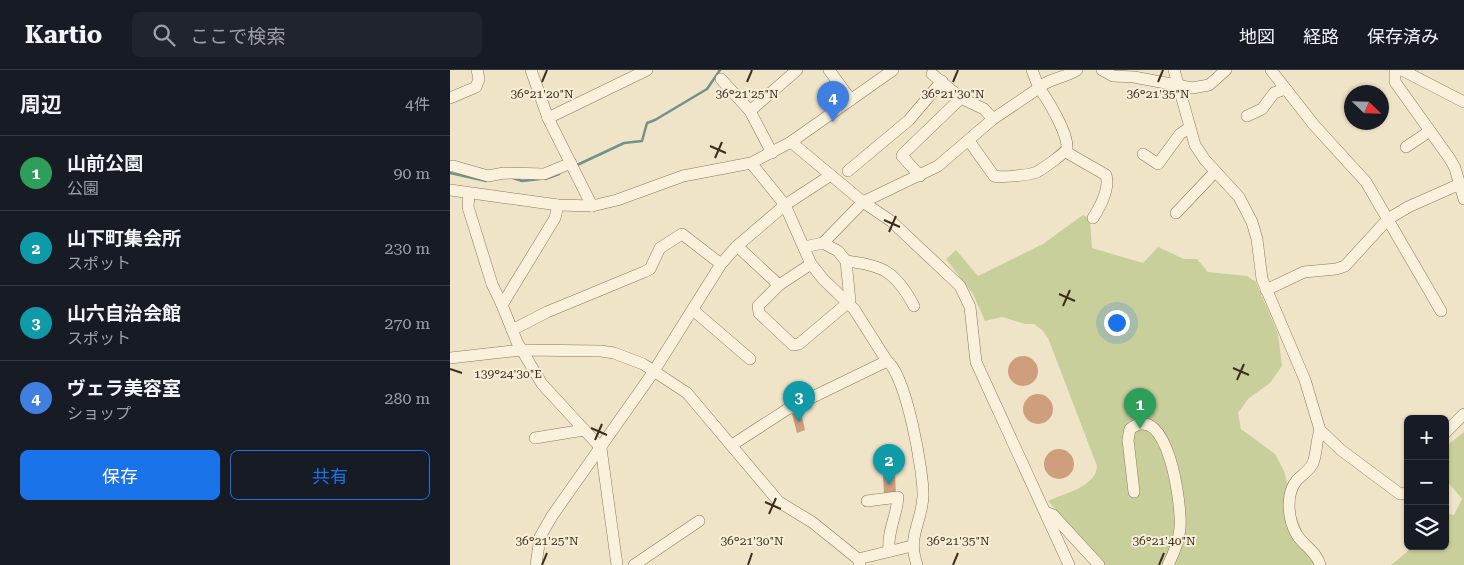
<!DOCTYPE html>
<html lang="ja">
<head>
<meta charset="utf-8">
<style>
	body { margin:0; font-family:"Roboto Serif","Noto Sans JP",serif; background:#20242c; color:#f1f3f6 }
	.controls { position:absolute; right:15px; bottom:15px; display:grid; overflow:hidden; border-radius:8px; box-shadow:0 1px 4px #0004 }
	.controls button { width:45px; height:45px; display:grid; place-items:center; padding:0; border:0; border-bottom:1px solid #363941; background:#171b24; color:#f1f3f6; font:25px sans-serif }
	.compass { position:absolute; left:894px; top:15px; width:45px; height:45px; border-radius:50%; background:#171b24; box-shadow:0 1px 4px #0004; rotate:113deg }
	.you { position:absolute; left:666px; top:252px; width:18px; height:18px; margin:-12px; border:4px solid #fff; border-radius:50%; background:#1a73e8; box-shadow:0 0 0 8px #1a73e833 }
	.badge { display:grid; place-items:center; width:32px; height:32px; border-radius:50%; background:#1a73e8; color:#fff; font-size:16px; font-weight:700 }
	.pin { position:absolute; translate:-50% -41px; filter:drop-shadow(0 1px 2px #0008) }
	.pin::after { content:''; position:absolute; top:26px; width:18px; height:15px; background:inherit; clip-path:polygon(0 0,100% 0,50% 100%) }
	.list { margin:0; padding:0; list-style:none }
	h2 { display:flex; justify-content:space-between; align-items:center; height:65px; margin:0; padding:0 20px; font-size:21px }
	h2 small { font-size:16px; font-weight:400; color:#9ea1a6 }
	.list li { display:grid; grid-template-columns:32px 1fr auto; gap:15px; align-items:center; box-sizing:border-box; height:75px; padding:0 20px; border-top:1px solid #363941 }
	.list b { display:block; font-size:19px; white-space:nowrap }
	.list p { margin:0; font-size:16px; white-space:nowrap; color:#9ea1a6 }
	.list em { font-size:16px; font-style:normal; color:#9ea1a6 }
	.actions { display:flex; gap:10px; padding:15px 20px }
	.actions a { flex:1; padding:11px 0; border:1px solid #1a73e8; border-radius:8px; text-align:center; font-size:18px; color:#1a73e8 }
	.actions .main { background:#1a73e8; color:#fff }
	.icon { flex:none; width:28px; height:28px; fill:none; stroke:currentColor; stroke-width:2; stroke-linecap:round; stroke-linejoin:round }
	.map { position:relative; flex:none; width:1014px; height:495px; overflow:hidden }
	header { display:flex; align-items:center; gap:30px; box-sizing:border-box; height:70px; padding:0 25px; background:#171b24; border-bottom:1px solid #363941 }
	header strong { font-size:24px }
	nav { display:flex; gap:28px; margin-inline-start:auto; font-size:18px }
	.search { width:350px; height:45px; background:#20242c; display:flex; align-items:center; gap:12px; box-sizing:border-box; padding:0 18px; border-radius:8px; color:#9ea1a6; font-size:19px }
	main { display:flex }
	aside { flex:1; background:#171b24 }
	.map>svg:first-child { display:block }
	.green { fill:#c9cf9b }
	.lines { fill:none; stroke-linecap:round; stroke-linejoin:round }
	.stream { stroke:#6f938a; stroke-width:2.5 }
	.building { fill:#cf9f7d }
	.minor-casing { stroke:#8d765c; stroke-width:12 }
	.minor { stroke:#faf1dc; stroke-width:11 }
	.ticks { fill:none; stroke:#3d2e20; stroke-width:2 }
	.ticks-label { font-size:12px; text-anchor:middle; fill:#3d2e20; stroke:#f7eed8; stroke-width:4; stroke-linejoin:round; paint-order:stroke }
</style>
</head>
<body>
<header>
<strong>Kartio</strong>
<div class="search"><svg class="icon" aria-label="search" viewBox="0 0 24 24"><circle cx="10" cy="10" r="6"/><path d="M15 15l6 6"/></svg>ここで検索</div>
<nav><a>地図</a><a>経路</a><a>保存済み</a></nav>
</header>
<main>
<aside>
<h2>周辺<small>4件</small></h2>
<ul class="list">
<li><span class="badge" style="background:#2e9e5b">1</span><div><b>山前公園</b><p>公園</p></div><em>90 m</em></li>
<li><span class="badge" style="background:#0f9aa8">2</span><div><b>山下町集会所</b><p>スポット</p></div><em>230 m</em></li>
<li><span class="badge" style="background:#0f9aa8">3</span><div><b>山六自治会館</b><p>スポット</p></div><em>270 m</em></li>
<li><span class="badge" style="background:#3f7fe0">4</span><div><b>ヴェラ美容室</b><p>ショップ</p></div><em>280 m</em></li>
</ul>
<div class="actions"><a class="main">保存</a><a>共有</a></div>
</aside>
<div class="map">
<svg width="1014" height="495" viewBox="0 0 1014 495">
	<rect width="100%" height="100%" fill="#f0e4c8"/>
	<g class="green">
		<path d="M633,145L640,149L642,178L693,193L708,177L734,189H747L758,202L797,206L806,212L828,264L832,296L820,313L798,329L788,343L791,359L825,384L834,401L846,446L861,483L868,495H648L636,473L598,431C615,423 646,417 647,396L598,268L592,260L584,254H575L552,247L535,251L523,224L496,189L506,180L528,206L593,174Z"/>
		<polygon points="1014,362 1014,495 941,495 964,476 995,476 995,443 1004,445 1012,429 996,410 995,384 1000,373"/>
	</g>
	<g class="lines">
		<g class="stream">
			<polyline points="125,96 174,73 192,71 197,53 205,50 257,19 270,0"/>
			<polyline points="0,103 36,111"/>
			<polyline points="63,108 72,111 90,109"/>
			<polyline points="95,109 109,104"/>
		</g>
	</g>
	<g class="building">
		<circle cx="573" cy="301" r="15"/>
		<circle cx="588" cy="339" r="15"/>
		<polygon points="351,342 355,360 347,363 342,344"/>
		<circle cx="609" cy="394" r="15"/>
		<polygon points="445,405 446,424 434,425 433,406"/>
	</g>
	<g class="lines">
		<defs>
			<g id="minor">
				<polyline points="81,0 98,48 142,136"/>
				<polyline points="379,0 401,30"/>
				<polyline points="652,0 663,6 684,7 742,18 759,15 776,0"/>
				<polyline points="724,0 745,75 755,90 789,127 802,152 807,169 812,209 855,310 870,360 891,380 950,424 958,423"/>
				<polyline points="821,0 864,55 916,112 991,241"/>
				<polyline points="945,0 945,12 1000,89 1005,98 1014,129"/>
				<polyline points="952,0 1014,32"/>
				<polyline points="482,4 511,28 534,39 543,49"/>
				<polyline points="271,9 300,41 322,83"/>
				<polyline points="0,28 26,17 29,9 27,0"/>
				<polyline points="300,41 347,0"/>
				<polyline points="797,46 812,39 824,23 835,19"/>
				<polyline points="98,48 197,0"/>
				<path d="M519,71L544,106C550,108 581,105 587,102C592,99 616,83 617,78C618,63 598,30 589,18C597,9 615,8 627,0"/>
				<polyline points="341,72 413,132 441,151 510,216 520,237 526,292 619,495"/>
				<polyline points="956,77 980,61"/>
				<path d="M616,82L656,105C660,118 650,137 643,148"/>
				<polyline points="693,84 708,94 730,64 739,58"/>
				<path d="M301,93L335,135L361,194L373,209L404,239L437,291C456,304 474,403 473,427C471,455 457,466 467,495"/>
				<polyline points="3,96 38,106 54,103 94,104 121,93"/>
				<polyline points="398,101 459,50 492,11"/>
				<polyline points="470,106 452,86 453,84 511,28"/>
				<polyline points="0,120 108,135 142,136 167,130 233,106 301,93 341,72 443,0"/>
				<polyline points="19,124 18,137 42,214 52,235"/>
				<polyline points="108,135 105,148 52,235 67,272 92,314 151,378 167,495"/>
				<polyline points="726,143 765,102"/>
				<polyline points="287,176 329,215"/>
				<polyline points="354,177 373,173 413,132 488,96 543,49 589,18 582,0"/>
				<path d="M396,191C433,195 446,202 464,236"/>
				<polyline points="361,194 329,215 308,236 309,243 343,275 349,274 400,231 396,191 388,181 373,173"/>
				<polyline points="816,220 854,202 886,199 895,196 938,149 958,137 1010,114"/>
				<polyline points="243,240 300,289"/>
				<polyline points="62,260 97,242 194,202 200,199 210,178 232,164 271,194"/>
				<polyline points="0,288 72,280 151,281 164,283 193,294 237,323 329,432 362,452 408,489 410,495"/>
				<path d="M870,360C866,371 867,383 863,393C860,400 852,405 847,410C835,424 838,450 847,465C854,476 867,482 870,495"/>
				<polyline points="995,363 1014,344"/>
				<polyline points="85,368 134,360"/>
				<polyline points="282,375 336,340 437,291"/>
				<path d="M684,422L678,370L680,359C718,329 732,436 730,458C729,471 724,483 718,495"/>
				<path d="M417,431L448,427C447,445 437,462 439,481"/>
				<polyline points="596,442 603,445 649,495"/>
				<polyline points="408,489 462,476"/>
				<polyline points="86,495 90,467 102,446 202,304 271,194 287,176 335,135 381,105"/>
				<polyline points="184,495 249,451"/>
			</g>
		</defs>
		<use href="#minor" class="minor-casing"/>
		<use href="#minor" class="minor"/>
	</g>
	<path class="ticks" d="M92,12L97,0M297,12L302,0M503,12L508,0M708,12L713,0M260,76L276,83M265,88L272,72M434,150L450,157M439,162L446,146M609,224L625,231M613,236L620,220M783,298L799,305M0,299L12,303M787,310L794,294M141,358L157,365M145,370L152,354M315,432L331,439M319,444L326,428M92,495L97,483M298,495L302,483M503,495L508,483M709,495L714,483"/>
	<g class="ticks-label">
		<text x="92" y="28">36°21'20"N</text>
		<text x="297" y="28">36°21'25"N</text>
		<text x="503" y="28">36°21'30"N</text>
		<text x="708" y="28">36°21'35"N</text>
		<text x="58" y="308">139°24'30"E</text>
		<text x="97" y="475">36°21'25"N</text>
		<text x="302" y="475">36°21'30"N</text>
		<text x="508" y="475">36°21'35"N</text>
		<text x="714" y="475">36°21'40"N</text>
	</g>
</svg>
<div class="controls">
<button>+</button>
<button>−</button>
<button><svg class="icon" aria-label="layers" viewBox="0 0 24 24"><path d="M12 4l9 5-9 5-9-5zM3 14l9 5 9-5"/></svg></button>
</div>
<svg class="compass" viewBox="-18 -18 36 36"><path d="M0-13l5 13h-10z" fill="#e53935"/><path d="M0 13l5-13h-10z" fill="#9ea1a6"/></svg>
<div class="you"></div>
<div class="pin badge" style="left:690px;top:359px;background:#2e9e5b">1</div>
<div class="pin badge" style="left:439px;top:415px;background:#0f9aa8">2</div>
<div class="pin badge" style="left:349px;top:352px;background:#0f9aa8">3</div>
<div class="pin badge" style="left:383px;top:52px;background:#3f7fe0">4</div>
</div>
</main>
</body>
</html>
